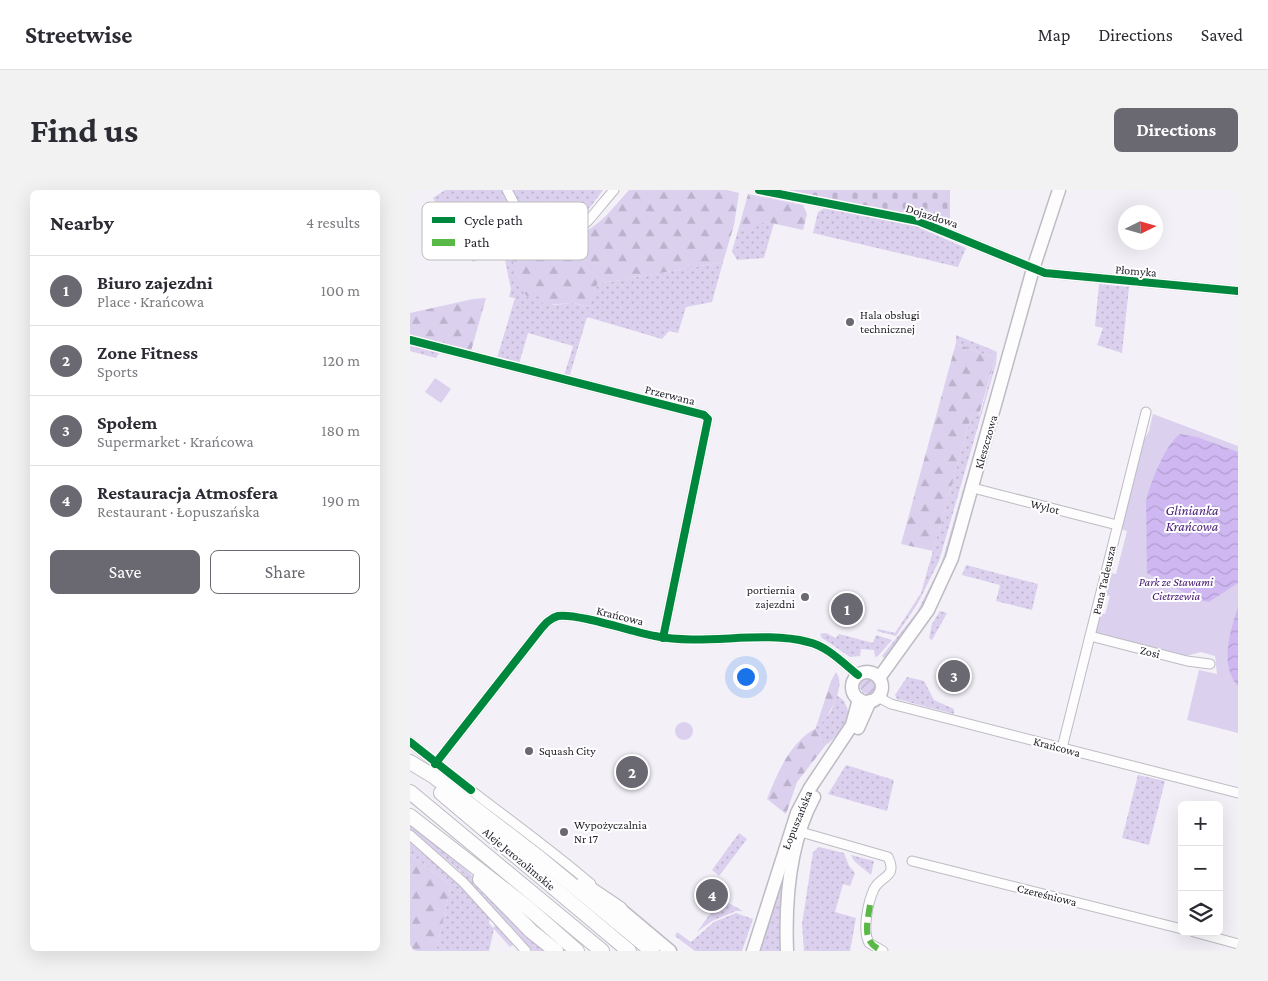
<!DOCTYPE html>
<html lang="en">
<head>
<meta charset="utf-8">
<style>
	body { margin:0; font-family:"Crimson Pro",serif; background:#f2f2f3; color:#2b2b33 }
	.controls { position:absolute; right:15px; bottom:15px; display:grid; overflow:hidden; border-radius:8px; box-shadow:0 5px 20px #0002 }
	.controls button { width:45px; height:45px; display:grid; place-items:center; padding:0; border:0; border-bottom:1px solid #e1e1e2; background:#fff; color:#2b2b33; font:25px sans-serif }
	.compass { position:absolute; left:708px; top:15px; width:45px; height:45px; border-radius:50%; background:#fff; box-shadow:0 5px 20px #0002; rotate:85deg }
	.you { position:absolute; left:335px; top:486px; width:18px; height:18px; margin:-12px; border:4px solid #fff; border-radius:50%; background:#1a73e8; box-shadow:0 0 0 8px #1a73e833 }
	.badge { display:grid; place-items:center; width:32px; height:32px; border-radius:50%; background:#6a6870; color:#fff; font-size:16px; font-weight:700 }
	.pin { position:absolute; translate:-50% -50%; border:2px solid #fff; box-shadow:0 1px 5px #0006 }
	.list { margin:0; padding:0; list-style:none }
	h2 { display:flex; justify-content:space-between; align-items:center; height:65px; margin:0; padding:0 20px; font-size:21px }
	h2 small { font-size:16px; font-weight:400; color:#7c7c81 }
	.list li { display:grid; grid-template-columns:32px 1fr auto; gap:15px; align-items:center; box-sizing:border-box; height:70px; padding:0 20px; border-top:1px solid #e1e1e2 }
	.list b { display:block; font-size:19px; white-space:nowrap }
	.list p { margin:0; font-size:16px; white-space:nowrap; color:#7c7c81 }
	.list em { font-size:16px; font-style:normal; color:#7c7c81 }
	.actions { display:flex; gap:10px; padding:15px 20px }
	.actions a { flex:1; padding:11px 0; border:1px solid #6a6870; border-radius:8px; text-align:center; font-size:18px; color:#6a6870 }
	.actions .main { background:#6a6870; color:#fff }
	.icon { flex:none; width:28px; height:28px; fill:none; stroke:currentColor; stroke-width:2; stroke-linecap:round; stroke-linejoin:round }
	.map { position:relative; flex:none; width:828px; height:761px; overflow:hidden; border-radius:8px }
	header { display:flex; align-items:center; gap:30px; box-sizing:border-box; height:70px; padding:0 25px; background:#fff; border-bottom:1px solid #e1e1e2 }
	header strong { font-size:24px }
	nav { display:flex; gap:28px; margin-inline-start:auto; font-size:18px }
	.intro { display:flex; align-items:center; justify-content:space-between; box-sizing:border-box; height:120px; padding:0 30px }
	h1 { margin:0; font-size:35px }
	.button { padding:12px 22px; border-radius:8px; background:#6a6870; color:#fff; font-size:18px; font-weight:700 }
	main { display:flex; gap:30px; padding:0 30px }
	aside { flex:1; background:#fff; border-radius:8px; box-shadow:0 5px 20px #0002 }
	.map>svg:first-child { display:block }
	.grass { fill:url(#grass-dots) }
	.forest { fill:url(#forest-firs) }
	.cemetery { fill:url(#cemetery-stones) }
	.park { fill:#dbd0ee }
	.garden { fill:url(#garden-furrows) }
	.water { fill:url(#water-waves) }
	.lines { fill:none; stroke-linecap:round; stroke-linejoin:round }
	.street-casing { stroke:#bebbc3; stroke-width:11 }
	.secondary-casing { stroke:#bebbc3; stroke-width:15 }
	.primary-casing { stroke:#bebbc3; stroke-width:16 }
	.street { stroke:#fdfdfe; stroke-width:9 }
	.secondary { stroke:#fdfdfe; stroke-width:12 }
	.primary { stroke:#fdfdfe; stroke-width:14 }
	.quiet { stroke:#58b947; stroke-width:6; stroke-dasharray:12 6; stroke-linecap:butt }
	.cycleway-casing { stroke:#fff; stroke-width:11 }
	.cycleway { stroke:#00873e; stroke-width:8 }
	.poi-dot { fill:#6a6870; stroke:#fff; stroke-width:2 }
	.labels { text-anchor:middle; stroke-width:4; stroke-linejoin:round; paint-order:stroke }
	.street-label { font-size:12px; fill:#211e27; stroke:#fff }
	.poi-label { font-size:12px; fill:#211e27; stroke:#fff; text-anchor:start }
	.park-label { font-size:12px; font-style:italic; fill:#400f6c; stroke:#fff }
	.water-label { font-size:14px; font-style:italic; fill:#481a76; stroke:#fff }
	.key { fill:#fff; stroke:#bcbcbe; stroke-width:1 }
	.key-label { font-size:14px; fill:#211e27 }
</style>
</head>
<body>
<header>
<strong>Streetwise</strong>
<nav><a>Map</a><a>Directions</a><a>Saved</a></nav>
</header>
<div class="intro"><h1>Find us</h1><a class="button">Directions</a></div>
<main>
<aside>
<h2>Nearby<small>4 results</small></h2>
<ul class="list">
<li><span class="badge">1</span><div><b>Biuro zajezdni</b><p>Place · Krańcowa</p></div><em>100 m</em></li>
<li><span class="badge">2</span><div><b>Zone Fitness</b><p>Sports</p></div><em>120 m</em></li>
<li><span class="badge">3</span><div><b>Społem</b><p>Supermarket · Krańcowa</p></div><em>180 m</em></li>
<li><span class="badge">4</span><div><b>Restauracja Atmosfera</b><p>Restaurant · Łopuszańska</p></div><em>190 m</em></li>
</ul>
<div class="actions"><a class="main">Save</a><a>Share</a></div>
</aside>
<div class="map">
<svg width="828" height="761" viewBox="0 0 828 761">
	<defs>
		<pattern id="grass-dots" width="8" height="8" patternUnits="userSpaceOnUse" patternTransform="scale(1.25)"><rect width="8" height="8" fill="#dbd0ee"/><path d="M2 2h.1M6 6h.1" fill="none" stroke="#bcb2cc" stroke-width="1.8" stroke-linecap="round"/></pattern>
		<pattern id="forest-firs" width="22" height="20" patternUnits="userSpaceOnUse" patternTransform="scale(1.25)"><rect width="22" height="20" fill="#dbd0ee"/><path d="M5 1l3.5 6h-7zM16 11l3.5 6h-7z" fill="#bcb2cc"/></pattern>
		<pattern id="cemetery-stones" width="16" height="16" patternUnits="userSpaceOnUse" patternTransform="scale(1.25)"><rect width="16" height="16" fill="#dbd0ee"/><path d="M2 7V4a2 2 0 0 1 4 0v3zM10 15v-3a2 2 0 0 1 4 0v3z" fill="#bcb2cc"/></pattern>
		<pattern id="garden-furrows" width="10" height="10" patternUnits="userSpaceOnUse" patternTransform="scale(1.25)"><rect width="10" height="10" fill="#dbd0ee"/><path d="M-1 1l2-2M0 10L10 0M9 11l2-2" fill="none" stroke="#bcb2cc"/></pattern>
		<pattern id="water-waves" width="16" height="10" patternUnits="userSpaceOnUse" patternTransform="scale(1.25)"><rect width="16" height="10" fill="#cfb8f2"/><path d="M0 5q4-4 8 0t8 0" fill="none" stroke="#b19ed0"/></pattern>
	</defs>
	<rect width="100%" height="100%" fill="#f3f0f8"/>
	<g class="grass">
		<polygon points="35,0 93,0 116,44 63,72 23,8"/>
		<path d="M101,0H193C174,25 160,51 123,41Z"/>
		<polygon points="415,18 505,36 556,58 548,77 403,43 408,22"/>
		<polygon points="357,32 364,33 354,68 327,70 322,61 329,37 334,40 348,33"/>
		<polygon points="104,61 103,68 130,104 143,115 163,113 179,117 187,94 313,72 302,112 276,117 268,143 259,141 252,149 177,127 159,188 154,186 163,156 118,143 109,174 87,168 105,108 99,107 101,99 94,65"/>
		<polygon points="689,94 719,97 712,163 687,155 693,138 685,136"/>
		<polygon points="546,145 583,160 580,167 546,153"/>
		<polygon points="0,152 32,159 26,168 0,161"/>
		<polygon points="587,162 586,174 529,371 508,413 486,446 467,441 468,439 485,443 511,403 562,223 570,225"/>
		<polygon points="589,176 589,185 539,364 512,421 475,469 472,466 507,422 531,375"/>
		<polygon points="556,375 628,394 622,420 586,411 590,395 552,385"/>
		<polygon points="530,421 537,423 522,450 519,448 522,434"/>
		<polygon points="416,443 426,448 429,444 463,453 466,445 482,450 468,466 465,467 464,460 451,459 450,466 440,467 412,448 410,444"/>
		<polygon points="497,487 514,491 524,510 544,519 544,524 487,509 485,505"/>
		<path d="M427,505L434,511L439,523C434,537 427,547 415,556L405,539L407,534L409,536L421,521Z"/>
		<polygon points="436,575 484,590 477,621 418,604"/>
		<polygon points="728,585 755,591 739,655 712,648"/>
		<polygon points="0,635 56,680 140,761 122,761 50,681 0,640"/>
		<polygon points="329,643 337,649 309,686 302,680"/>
		<polygon points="0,650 45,688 80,727 79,733 83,738 86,734 104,754 100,757 84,739 79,761 26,761 41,695 0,664"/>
		<polygon points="382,652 372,761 350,761"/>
		<polygon points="409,657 434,663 439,676 445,683 440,696 433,694 425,722 446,728 440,761 394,761 392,734 403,662"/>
		<polygon points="441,665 464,671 461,685 444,671"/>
		<polygon points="313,706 317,708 315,711 333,721 326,721 302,731 287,742"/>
		<polygon points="326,723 343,729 332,761 285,761 265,746 267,742 281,752 304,732"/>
	</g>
	<g class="forest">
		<path d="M219,0H317L329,3L324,35L313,72L187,94L180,117L163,113L135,115L128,110L130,104L117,106C107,96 101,75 104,61C118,54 134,53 149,50C185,43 196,26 219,0Z"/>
		<polygon points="338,4 393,15 397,24 393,40 357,32 348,33 344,39 334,40 329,37"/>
		<polygon points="76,108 61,161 0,144 0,123 63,109"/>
		<polygon points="546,153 580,167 583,160 587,162 569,225 562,223 523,361 491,354"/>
		<path d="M426,482C437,496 419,524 410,536L407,534L421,491Z"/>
		<path d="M405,539L415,556L387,592L376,624L357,609C367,584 380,552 405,539Z"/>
		<polygon points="0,664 41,695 26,761 0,761"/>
	</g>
	<polygon class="cemetery" points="372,0 540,0 540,32"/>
	<g class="park">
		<polygon points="25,188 41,199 31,213 15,202"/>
		<polygon points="743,224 828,256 828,543 777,530 789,480 807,484 805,466 791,462 776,466 686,444 689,423 695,424 700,406 694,405 700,383 706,384 717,341 711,339 734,250 739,241"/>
		<circle cx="274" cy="541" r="9"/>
	</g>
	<circle class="garden" cx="458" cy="496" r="8"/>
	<g class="water">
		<path d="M770,244L787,247L828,262V393L799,412L789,410L737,383L736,311C740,293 755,255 770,244Z"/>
		<path d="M828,417V496C809,476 820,441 828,417Z"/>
	</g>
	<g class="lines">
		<defs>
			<g id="street">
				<path d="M97,0L124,51C175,46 173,35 204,0"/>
				<polyline points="349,0 508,31 635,83 828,101"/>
				<polyline points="0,150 294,225 298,229 253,448"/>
				<polyline points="563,298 707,335"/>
				<polyline points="680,446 777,471 800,474"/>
				<polyline points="468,507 481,514 828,603"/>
				<path d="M0,552C59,602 123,644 181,694"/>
				<polyline points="652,558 736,222"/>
				<path d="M25,574L130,440C135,434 140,428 148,426C167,423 223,442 245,446C294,456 351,440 398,452C417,456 433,473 448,485"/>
				<path d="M391,642L478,667C488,688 471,685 464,699C458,712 452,740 459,753L473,761"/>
				<polyline points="0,645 53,692 116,761"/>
				<polyline points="502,671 772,739"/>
				<polyline points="784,742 828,754"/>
			</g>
			<g id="secondary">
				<circle cx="457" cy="497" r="15"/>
				<polyline points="469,488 518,420 542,368 623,79 649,0"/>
				<polyline points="448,538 460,511"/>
				<polyline points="210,719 260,761"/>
				<polyline points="343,761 387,623 400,598 442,535 449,509"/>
				<path d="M377,761C375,710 379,653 404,607"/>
			</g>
			<g id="primary">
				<polyline points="0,572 23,586 127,666 242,761"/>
				<polyline points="0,602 192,761"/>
				<polyline points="31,603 219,761"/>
				<polyline points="0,626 117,717 167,761"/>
				<polyline points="70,689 121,741 146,761"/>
				<polyline points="173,694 210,719"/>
			</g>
		</defs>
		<use href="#street" class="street-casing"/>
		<use href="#secondary" class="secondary-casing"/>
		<use href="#primary" class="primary-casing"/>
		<use href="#street" class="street"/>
		<use href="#secondary" class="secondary"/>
		<use href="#primary" class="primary"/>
		<path class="quiet" d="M460,715C457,734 451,753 473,761"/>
		<defs>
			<g id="cycleway">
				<polyline points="349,0 508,31 635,83 828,101"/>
				<polyline points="0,150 294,225 298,229 253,448"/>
				<polyline points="0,552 61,600"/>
				<path d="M25,574L130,440C135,434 140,428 148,426C167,423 223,442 245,446C294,456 351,440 398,452C417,456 433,473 448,485"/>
			</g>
		</defs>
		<use href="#cycleway" class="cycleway-casing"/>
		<use href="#cycleway" class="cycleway"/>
	</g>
	<g class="poi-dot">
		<circle cx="440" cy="132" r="5"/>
		<circle cx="395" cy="407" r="5"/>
		<circle cx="119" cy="561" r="5"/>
		<circle cx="154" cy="642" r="5"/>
	</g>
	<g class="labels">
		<g class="street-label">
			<text transform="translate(522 26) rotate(18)" y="4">Dojazdowa</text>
			<text transform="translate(726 81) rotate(5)" y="4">Płomyka</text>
			<text transform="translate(260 205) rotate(14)" y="4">Przerwana</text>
			<text transform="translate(576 252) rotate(-74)" y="4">Kleszczowa</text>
			<text transform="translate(635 317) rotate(14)" y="4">Wylot</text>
			<text transform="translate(694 390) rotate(-77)" y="4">Pana Tadeusza</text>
			<text transform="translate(210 426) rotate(14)" y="4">Krańcowa</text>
			<text transform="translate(740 462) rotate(14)" y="4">Zosi</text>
			<text transform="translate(647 557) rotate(15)" y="4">Krańcowa</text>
			<text transform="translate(387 630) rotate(-68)" y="4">Łopuszańska</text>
			<text transform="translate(109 669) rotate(40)" y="4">Aleje Jerozolimskie</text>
			<text transform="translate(637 705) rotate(14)" y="4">Czereśniowa</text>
		</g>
		<g class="poi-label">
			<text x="450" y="129">Hala obsługi<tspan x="450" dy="14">technicznej</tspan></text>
			<text x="385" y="404" text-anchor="end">portiernia<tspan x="385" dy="14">zajezdni</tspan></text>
			<text x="129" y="565">Squash City</text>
			<text x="164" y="639">Wypożyczalnia<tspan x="164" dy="14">Nr 17</tspan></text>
		</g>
		<g class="park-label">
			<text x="766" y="396">Park ze Stawami<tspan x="766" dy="14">Cietrzewia</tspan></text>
		</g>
		<g class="water-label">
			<text x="782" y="325">Glinianka<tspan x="782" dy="16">Krańcowa</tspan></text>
		</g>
	</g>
	<rect x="12" y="12" width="166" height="58" rx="8" class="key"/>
	<rect x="22" y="27" width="23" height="6" fill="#00873e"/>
	<rect x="22" y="49" width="23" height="7" fill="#58b947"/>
	<g class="key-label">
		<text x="54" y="35">Cycle path</text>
		<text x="54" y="57">Path</text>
	</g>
</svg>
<div class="controls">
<button>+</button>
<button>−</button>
<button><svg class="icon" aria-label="layers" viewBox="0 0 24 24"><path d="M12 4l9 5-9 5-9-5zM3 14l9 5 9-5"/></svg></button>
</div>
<svg class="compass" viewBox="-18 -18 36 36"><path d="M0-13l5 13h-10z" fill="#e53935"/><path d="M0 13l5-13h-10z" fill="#7c7c81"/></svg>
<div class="you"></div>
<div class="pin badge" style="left:437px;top:419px">1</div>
<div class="pin badge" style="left:222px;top:582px">2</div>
<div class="pin badge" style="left:544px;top:486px">3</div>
<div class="pin badge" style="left:302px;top:705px">4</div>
</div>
</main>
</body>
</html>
